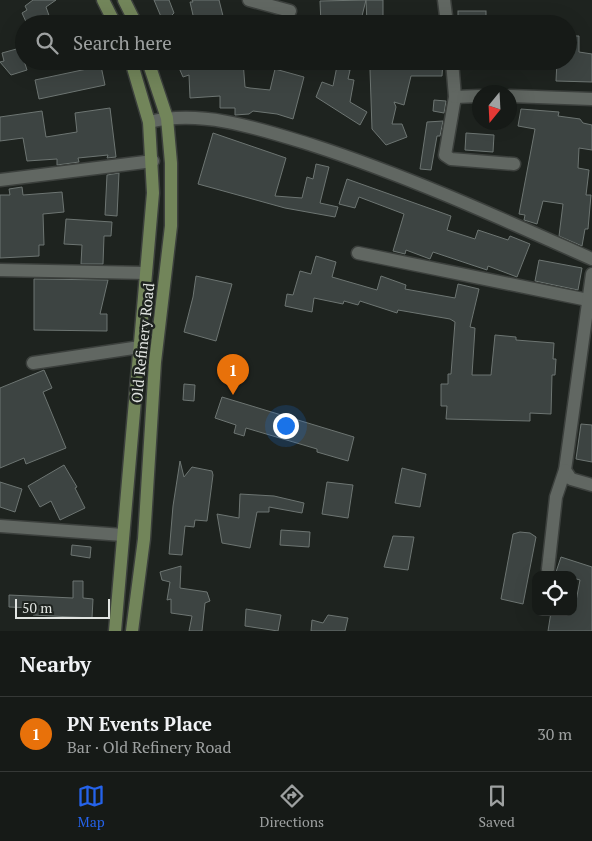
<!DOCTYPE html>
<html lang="en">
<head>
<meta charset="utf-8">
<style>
	body { margin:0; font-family:"PT Serif",serif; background:#1f2320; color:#f1f3f6 }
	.controls { position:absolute; right:15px; bottom:15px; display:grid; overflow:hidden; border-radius:10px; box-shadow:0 5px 20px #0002 }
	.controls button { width:45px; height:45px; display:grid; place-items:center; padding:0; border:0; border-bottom:1px solid #353836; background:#161a17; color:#f1f3f6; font:25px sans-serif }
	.compass { position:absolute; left:472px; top:85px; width:45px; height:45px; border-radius:50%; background:#161a17; box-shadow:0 5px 20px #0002; rotate:198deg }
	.scale { position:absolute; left:15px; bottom:12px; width:95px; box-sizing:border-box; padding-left:5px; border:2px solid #e1e4e1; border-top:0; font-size:14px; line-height:18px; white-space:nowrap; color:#e1e4e1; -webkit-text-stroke:4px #1e231f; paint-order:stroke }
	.you { position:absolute; left:285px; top:425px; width:18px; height:18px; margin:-12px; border:4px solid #fff; border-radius:50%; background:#1a73e8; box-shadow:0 0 0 8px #1a73e833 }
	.badge { display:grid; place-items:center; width:32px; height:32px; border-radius:50%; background:#2563eb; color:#fff; font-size:16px; font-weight:700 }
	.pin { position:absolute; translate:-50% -41px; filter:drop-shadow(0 1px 2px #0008) }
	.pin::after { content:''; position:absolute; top:26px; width:18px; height:15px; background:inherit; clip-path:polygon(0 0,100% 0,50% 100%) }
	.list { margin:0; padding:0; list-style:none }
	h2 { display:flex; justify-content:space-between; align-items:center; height:65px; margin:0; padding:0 20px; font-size:21px }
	h2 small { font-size:16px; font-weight:400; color:#9ea1a1 }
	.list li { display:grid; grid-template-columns:32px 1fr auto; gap:15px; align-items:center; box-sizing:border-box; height:75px; padding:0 20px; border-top:1px solid #353836 }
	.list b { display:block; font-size:19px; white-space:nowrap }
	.list p { margin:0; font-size:16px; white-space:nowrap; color:#9ea1a1 }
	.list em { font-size:16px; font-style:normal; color:#9ea1a1 }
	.icon { flex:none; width:28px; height:28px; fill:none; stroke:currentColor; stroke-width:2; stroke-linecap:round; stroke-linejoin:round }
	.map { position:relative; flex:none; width:592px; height:631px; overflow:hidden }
	.search { position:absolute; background:#161a17; box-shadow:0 5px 20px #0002; left:15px; right:15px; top:15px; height:55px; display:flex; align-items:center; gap:12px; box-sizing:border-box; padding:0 18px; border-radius:28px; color:#9ea1a1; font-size:19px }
	.sheet { height:140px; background:#161a17 }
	nav { display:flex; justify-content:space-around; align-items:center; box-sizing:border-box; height:70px; border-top:1px solid #353836; background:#161a17; font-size:14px; color:#9ea1a1 }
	nav a { display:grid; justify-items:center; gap:2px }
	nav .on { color:#2563eb }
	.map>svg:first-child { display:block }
	.building { fill:#3d4442; stroke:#6d7572 }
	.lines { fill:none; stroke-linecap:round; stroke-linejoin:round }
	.minor-casing { stroke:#3c403d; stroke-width:15 }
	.secondary-casing { stroke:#3c403d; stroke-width:15 }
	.minor { stroke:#616762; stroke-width:12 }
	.secondary { stroke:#72855a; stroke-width:12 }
	.labels { text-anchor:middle; stroke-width:5; stroke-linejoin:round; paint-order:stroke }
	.street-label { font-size:15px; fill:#e1e4e1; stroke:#1e231f }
</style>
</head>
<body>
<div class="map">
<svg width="592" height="631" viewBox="0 0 592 631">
	<rect width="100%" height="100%" fill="#1e231f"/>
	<g class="building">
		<polygon points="33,0 56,0 46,7 52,24 27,24 22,13 27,10 25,6"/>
		<polygon points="154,0 169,0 174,13 172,15 175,24 164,24"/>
		<polygon points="192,0 219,0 225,24 195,24 190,2 193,2"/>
		<polygon points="366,0 360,24 321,24 320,1"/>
		<polygon points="366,0 383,0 383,24 367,24"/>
		<rect x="458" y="11" width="28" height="13"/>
		<polygon points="568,36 579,36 579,52 592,54 592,82 556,81 557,61 568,61"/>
		<polygon points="20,48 27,70 11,75 0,62 4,61 2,53"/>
		<polygon points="176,61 193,61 195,67 204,64 204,61 243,61 245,87 250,88 270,90 275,69 304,77 293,119 277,114 253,111 249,114 235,115 235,108 220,108 220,96 190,98 189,75 183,77"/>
		<polygon points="338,61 345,61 345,69 350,70 348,79 354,80 350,102 367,112 360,125 316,97 322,82 333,86"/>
		<polygon points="372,61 443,61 442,76 411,76 404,105 394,102 396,107 392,124 402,124 407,137 386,145 372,129 370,70"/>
		<polygon points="101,66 105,85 39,99 35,80"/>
		<polygon points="434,100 446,101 444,113 433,111"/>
		<polygon points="110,108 116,157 107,158 108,155 78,158 79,162 57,165 57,159 27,161 23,138 0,141 0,117 42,111 46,137 77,132 75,113"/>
		<polygon points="521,109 559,112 558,116 580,119 583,123 592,125 592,150 579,148 578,168 589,170 586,195 591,195 588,229 585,229 582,246 559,236 563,204 543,201 537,224 524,220 525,215 519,214 535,129 518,126"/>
		<polygon points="443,121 440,136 437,136 431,170 420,169 427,122"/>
		<polygon points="213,133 286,158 275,196 302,198 307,177 313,179 316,164 329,167 320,203 338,207 335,217 285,208 198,184"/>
		<polygon points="466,133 494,135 493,152 465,150"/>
		<polygon points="119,173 117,216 105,215 107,175"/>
		<polygon points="347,179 451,216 447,230 475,239 478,230 508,240 510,236 530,244 517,277 488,266 487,270 433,252 430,259 406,250 405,254 393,251 404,214 359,197 355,208 339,204"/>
		<polygon points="22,187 23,195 62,192 64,212 43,214 44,245 39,245 39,256 0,258 0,195 10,195 9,189"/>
		<polygon points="66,219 112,222 111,236 104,236 103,264 81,264 82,245 64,244"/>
		<polygon points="316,256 336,262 332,277 370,288 377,290 381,276 406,285 405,289 455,298 458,284 479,289 470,327 475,328 472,375 491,375 495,335 516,337 516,340 554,343 553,359 556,359 555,375 552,375 551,414 530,413 530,421 446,419 447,406 441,406 441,384 448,384 448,374 451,374 455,322 450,319 398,310 397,313 360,301 358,305 344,301 343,304 314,298 312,312 285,306 287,294 293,295 300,271 311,274"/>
		<polygon points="539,260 582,268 578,290 535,281"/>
		<polygon points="196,276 232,284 216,341 184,332 193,297"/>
		<polygon points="34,279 108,280 100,314 107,314 107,331 34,330"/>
		<polygon points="44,370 52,388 43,392 66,448 26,464 24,458 0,468 0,388"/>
		<polygon points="184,384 195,385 194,401 183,400"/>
		<polygon points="222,397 354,437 348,461 317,452 317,449 246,428 244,436 234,433 236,425 215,418"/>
		<polygon points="581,424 592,425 592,462 576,459"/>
		<polygon points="180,461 184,477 192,467 212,471 213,475 207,521 195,520 194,527 185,526 182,555 169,554 173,506"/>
		<polygon points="64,465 77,487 75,488 85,508 60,520 51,501 40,507 28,486"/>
		<polygon points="402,468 426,474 420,507 395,503"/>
		<polygon points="0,482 22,489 15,512 0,507"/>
		<polygon points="327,482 353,485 348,518 322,514"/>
		<polygon points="240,494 274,496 304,503 302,513 269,507 269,512 257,512 250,548 222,543 217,514 239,518"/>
		<polygon points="281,530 310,532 309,547 280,545"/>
		<polygon points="520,532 530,533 536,537 523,604 501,599 513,534"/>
		<polygon points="393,536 414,537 408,570 384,567"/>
		<polygon points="72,545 91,547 90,558 71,555"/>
		<polygon points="561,557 592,567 592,631 548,631 551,612 574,612 580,580 573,578 573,575 556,572"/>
		<polygon points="181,566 180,588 207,592 210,601 205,603 202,631 189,631 192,616 171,613 171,599 167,600 170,582 162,580 160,572"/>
		<polygon points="73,581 83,581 83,598 93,599 92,618 33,615 33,608 9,607 9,595 73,598"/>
		<polygon points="246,609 281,615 278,631 245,626"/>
		<polygon points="328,615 348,618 345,631 311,631 312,620 323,623"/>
	</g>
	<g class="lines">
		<defs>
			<g id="minor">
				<polyline points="249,0 290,11"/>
				<polyline points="444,0 447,24"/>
				<polyline points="452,61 455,97 445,155 451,159 514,164"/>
				<polyline points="510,96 592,99"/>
				<polyline points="455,97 480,96"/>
				<path d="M149,122C203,109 260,129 312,145C408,176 500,218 592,259"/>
				<polyline points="0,180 153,161"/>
				<polyline points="358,253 588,300"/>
				<polyline points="0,270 146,273"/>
				<polyline points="592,274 565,470 571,479 592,485"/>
				<polyline points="33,363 140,347"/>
				<polyline points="0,526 123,535"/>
				<polyline points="548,569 556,497 565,470"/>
			</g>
			<g id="secondary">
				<polyline points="103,0 115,24"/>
				<polyline points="124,0 136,24"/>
				<polyline points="115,631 153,193 149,122 131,61"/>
				<polyline points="132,631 144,539 155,362 171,226 171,163 167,118 148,61"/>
			</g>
		</defs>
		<use href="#minor" class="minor-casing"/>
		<use href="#secondary" class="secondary-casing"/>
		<use href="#minor" class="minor"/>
		<use href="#secondary" class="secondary"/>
	</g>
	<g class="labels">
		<g class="street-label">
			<text transform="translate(143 343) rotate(-84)" y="5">Old Refinery Road</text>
		</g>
	</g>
</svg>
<div class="controls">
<button><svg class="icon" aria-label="locate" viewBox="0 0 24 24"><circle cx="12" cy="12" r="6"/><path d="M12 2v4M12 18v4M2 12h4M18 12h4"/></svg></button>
</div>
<svg class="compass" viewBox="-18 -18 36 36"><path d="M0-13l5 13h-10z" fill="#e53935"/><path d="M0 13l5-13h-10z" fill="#9ea1a1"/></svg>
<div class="scale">50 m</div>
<div class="you"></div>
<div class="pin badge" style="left:233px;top:395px;background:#e8710a">1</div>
<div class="search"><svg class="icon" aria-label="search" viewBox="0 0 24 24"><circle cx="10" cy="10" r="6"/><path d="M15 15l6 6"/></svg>Search here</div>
</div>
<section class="sheet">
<h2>Nearby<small></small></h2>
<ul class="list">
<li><span class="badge" style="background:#e8710a">1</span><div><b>PN Events Place</b><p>Bar · Old Refinery Road</p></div><em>30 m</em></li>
</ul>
</section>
<nav>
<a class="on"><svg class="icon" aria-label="map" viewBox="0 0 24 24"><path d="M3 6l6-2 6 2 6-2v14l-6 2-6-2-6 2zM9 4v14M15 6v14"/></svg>Map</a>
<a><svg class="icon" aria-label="directions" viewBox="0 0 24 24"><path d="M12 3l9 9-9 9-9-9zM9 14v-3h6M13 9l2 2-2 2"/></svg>Directions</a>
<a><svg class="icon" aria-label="saved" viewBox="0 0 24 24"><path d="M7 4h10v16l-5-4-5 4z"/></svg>Saved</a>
</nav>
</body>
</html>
